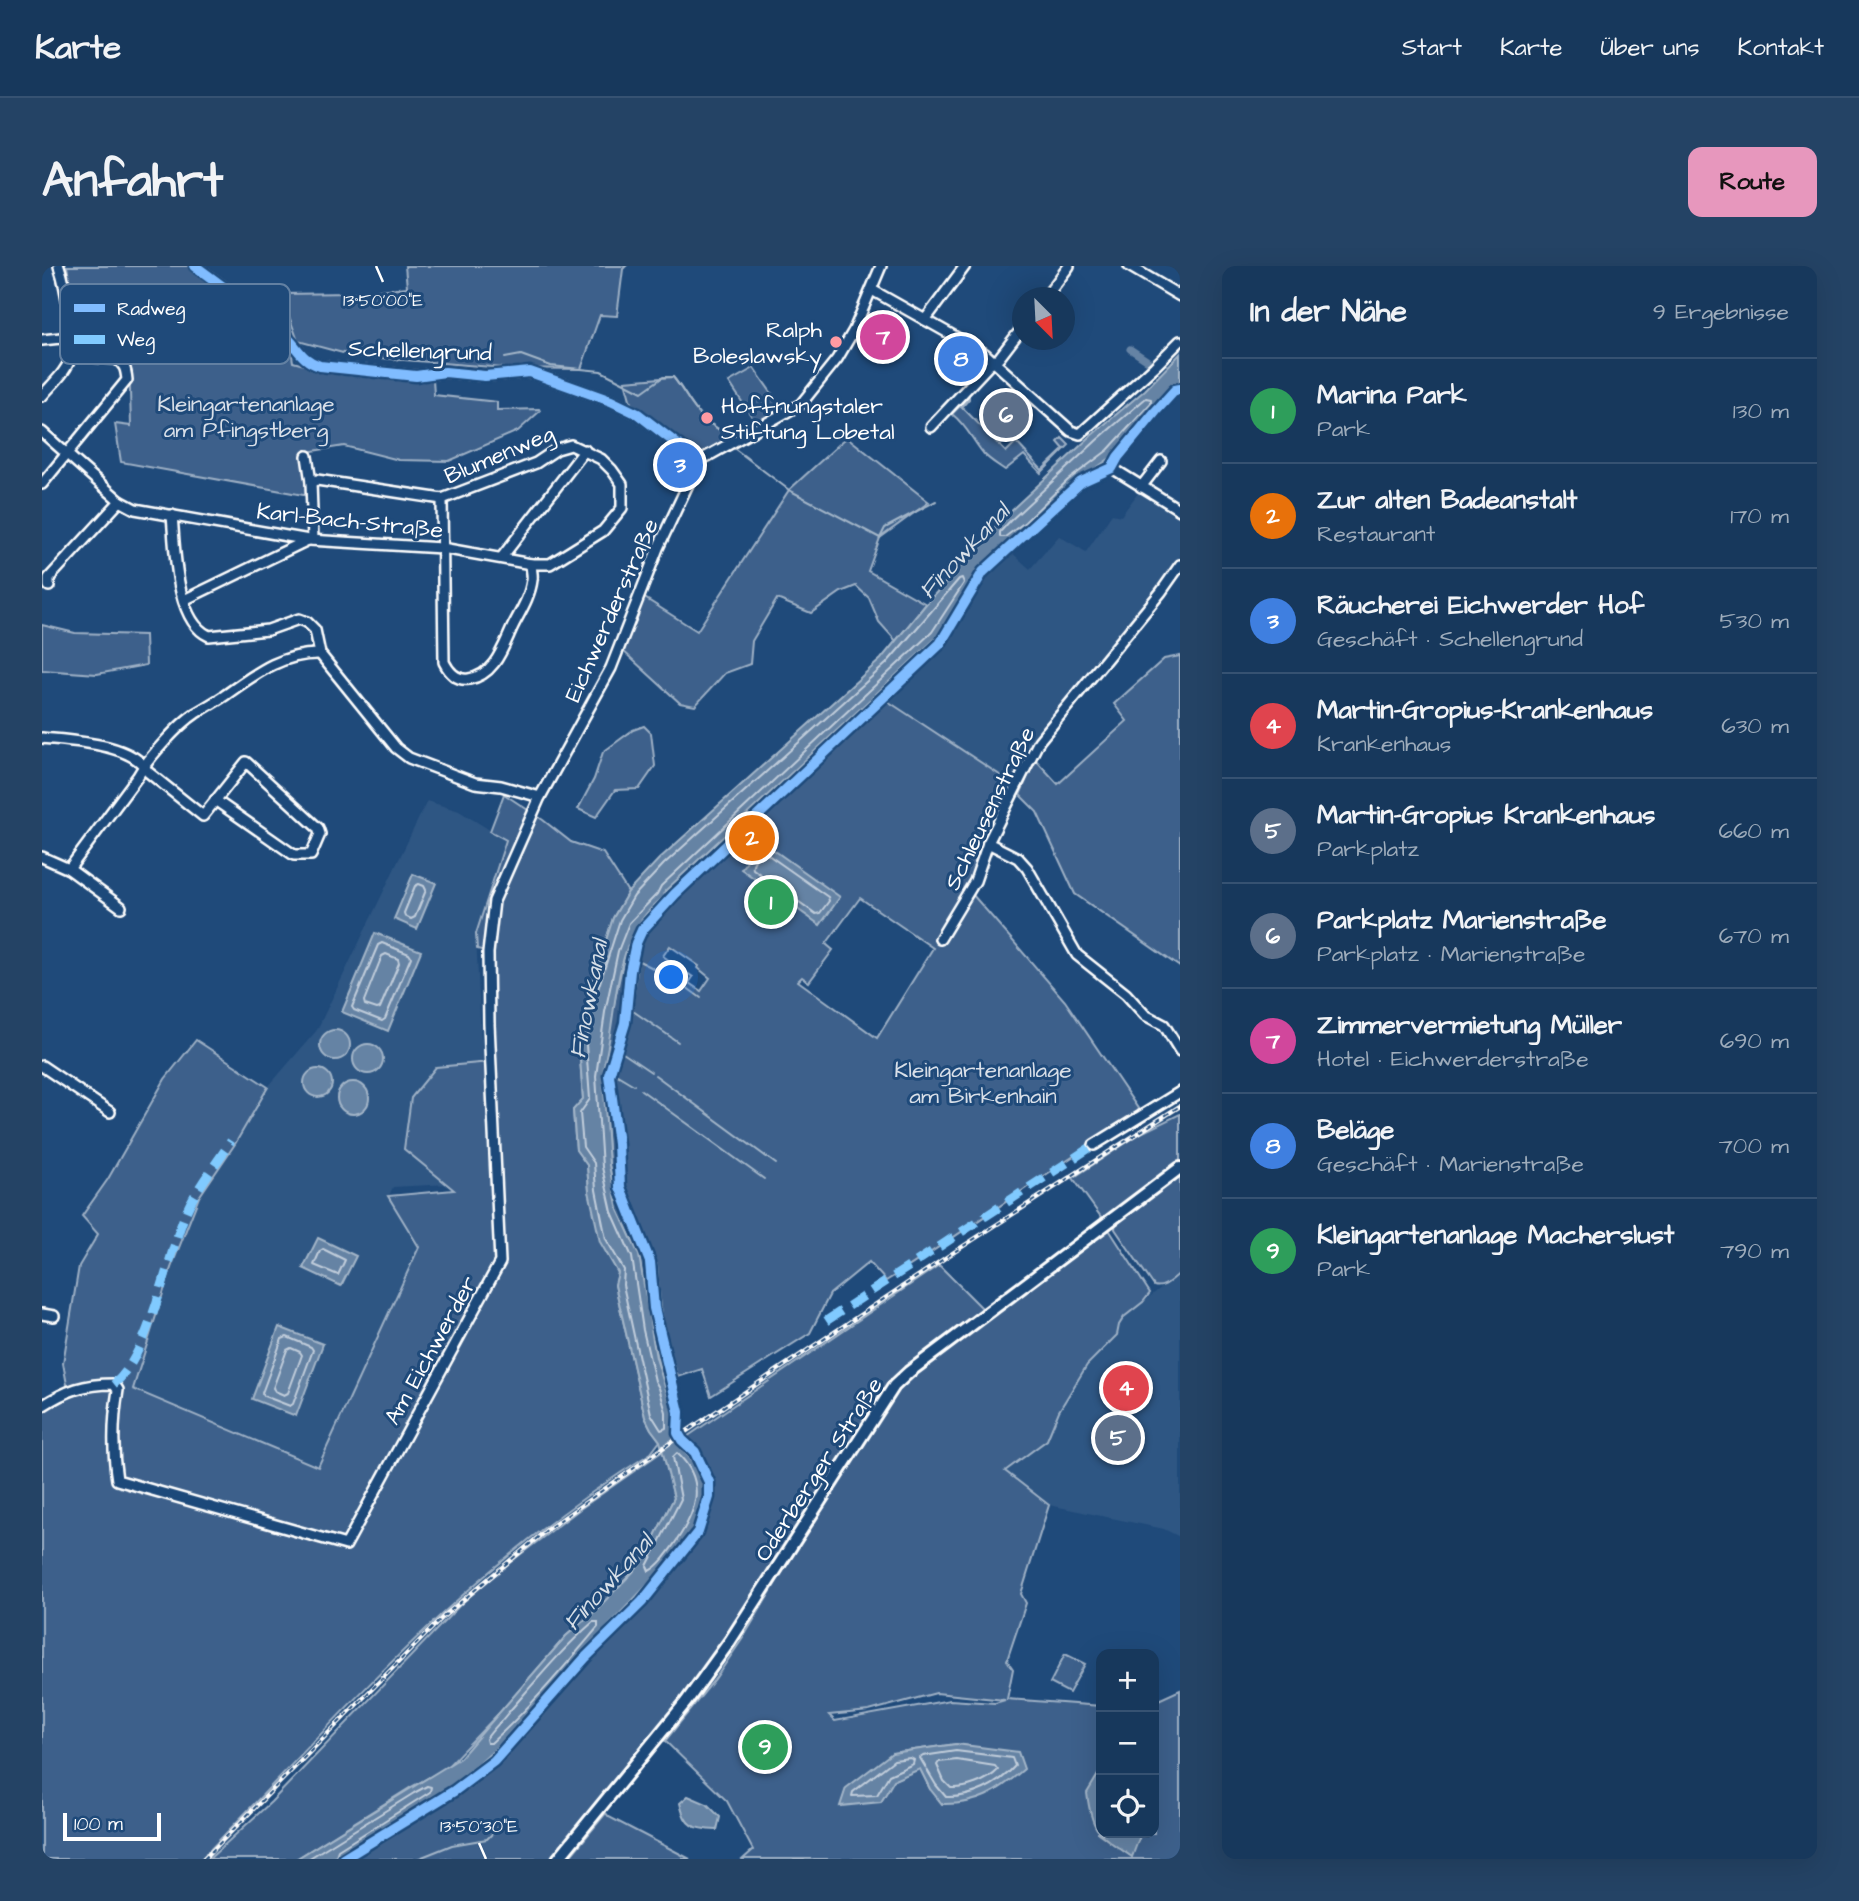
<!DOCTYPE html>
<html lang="de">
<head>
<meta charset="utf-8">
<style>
	body { margin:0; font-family:"Architects Daughter",sans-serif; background:#244365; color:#f1f3f6 }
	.controls { position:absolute; right:21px; bottom:21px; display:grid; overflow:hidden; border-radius:14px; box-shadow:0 7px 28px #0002 }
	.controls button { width:63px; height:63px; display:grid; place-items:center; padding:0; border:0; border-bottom:2px solid #365272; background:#17385c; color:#f1f3f6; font:35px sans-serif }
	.compass { position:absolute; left:970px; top:21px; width:63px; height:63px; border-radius:50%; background:#17385c; box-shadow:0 7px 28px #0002; rotate:156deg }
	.scale { position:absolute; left:21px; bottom:18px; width:98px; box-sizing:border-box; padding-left:7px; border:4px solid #fff; border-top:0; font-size:19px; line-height:24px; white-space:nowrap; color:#fff; -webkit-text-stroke:5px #1f4a7a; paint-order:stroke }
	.you { position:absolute; left:630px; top:712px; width:24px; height:24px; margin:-18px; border:5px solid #fff; border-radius:50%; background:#1a73e8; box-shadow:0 0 0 10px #1a73e833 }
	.badge { display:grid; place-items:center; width:46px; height:46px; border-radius:50%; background:#e797bd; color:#fff; font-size:23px; font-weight:700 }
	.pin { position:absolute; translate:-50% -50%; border:4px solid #fff; box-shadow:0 2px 7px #0006 }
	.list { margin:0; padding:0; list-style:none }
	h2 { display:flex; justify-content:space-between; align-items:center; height:91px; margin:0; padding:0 28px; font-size:30px }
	h2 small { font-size:23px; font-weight:400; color:#9eacbb }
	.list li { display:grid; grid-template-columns:46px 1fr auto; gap:21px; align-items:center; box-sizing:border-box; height:105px; padding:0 28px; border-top:2px solid #365272 }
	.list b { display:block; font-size:26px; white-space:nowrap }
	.list p { margin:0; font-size:23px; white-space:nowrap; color:#9eacbb }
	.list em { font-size:23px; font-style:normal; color:#9eacbb }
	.icon { flex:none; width:38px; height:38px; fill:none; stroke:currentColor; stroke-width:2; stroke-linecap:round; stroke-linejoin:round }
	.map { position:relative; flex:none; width:1138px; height:1593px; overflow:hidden; border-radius:14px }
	header { display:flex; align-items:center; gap:42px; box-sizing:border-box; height:98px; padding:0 35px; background:#17385c; border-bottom:2px solid #365272 }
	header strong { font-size:33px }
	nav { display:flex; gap:38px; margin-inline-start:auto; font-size:24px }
	.intro { display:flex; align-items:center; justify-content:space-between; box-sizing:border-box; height:168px; padding:0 42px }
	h1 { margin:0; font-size:49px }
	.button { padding:18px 32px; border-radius:14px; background:#e797bd; color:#111; font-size:24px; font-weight:700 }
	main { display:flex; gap:42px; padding:0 42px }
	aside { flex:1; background:#17385c; border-radius:14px; box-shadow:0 7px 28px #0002 }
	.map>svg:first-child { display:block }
	.built { fill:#2e5683 }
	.green { fill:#3c618b; stroke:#9eb0c5; stroke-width:2; fill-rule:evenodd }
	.water { fill:#6583a4; stroke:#a3b5c8; stroke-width:2 }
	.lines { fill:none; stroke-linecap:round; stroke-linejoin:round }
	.shore { stroke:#c1cddb; stroke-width:2 }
	.stream { stroke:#a3b5c8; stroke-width:2 }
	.canal { stroke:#6583a4; stroke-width:7 }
	.minor-casing { stroke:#fff; stroke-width:14 }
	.major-casing { stroke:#fff; stroke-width:16 }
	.minor { stroke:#1f4a7a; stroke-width:9 }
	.major { stroke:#1f4a7a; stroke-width:10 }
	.rail-casing { stroke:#fff; stroke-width:4.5 }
	.rail { stroke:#1f4a7a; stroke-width:2; stroke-dasharray:5; stroke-linecap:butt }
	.quiet { stroke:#80caff; stroke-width:9; stroke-dasharray:18 9; stroke-linecap:butt }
	.cycleway-casing { stroke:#1f4a7a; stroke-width:15 }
	.cycleway { stroke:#80bcff; stroke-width:10 }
	.ticks { fill:none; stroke:#fff; stroke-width:2.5 }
	.poi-dot { fill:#ff9aa2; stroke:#1f4a7a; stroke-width:2.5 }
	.labels { text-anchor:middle; stroke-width:6; stroke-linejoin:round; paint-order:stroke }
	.poi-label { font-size:23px; fill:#fff; stroke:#1f4a7a; text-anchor:end }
	.street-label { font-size:23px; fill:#fff; stroke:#1f4a7a }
	.park-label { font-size:23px; fill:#d8dfe8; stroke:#1f4a7a }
	.water-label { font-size:24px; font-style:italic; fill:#d8e0e8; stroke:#1f4a7a }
	.key { fill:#1f4a7a; stroke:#6280a2; stroke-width:2 }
	.key-label { font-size:19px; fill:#fff }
	.ticks-label { font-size:18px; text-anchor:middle; fill:#fff; stroke:#1f4a7a; stroke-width:6; stroke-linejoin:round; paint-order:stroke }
</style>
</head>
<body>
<header>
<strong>Karte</strong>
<nav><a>Start</a><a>Karte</a><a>Über uns</a><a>Kontakt</a></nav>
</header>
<div class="intro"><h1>Anfahrt</h1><a class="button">Route</a></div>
<main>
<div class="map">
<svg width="1138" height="1593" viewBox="0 0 1138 1593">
	<rect width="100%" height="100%" fill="#1f4a7a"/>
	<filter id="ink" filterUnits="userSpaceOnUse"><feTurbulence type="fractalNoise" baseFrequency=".0143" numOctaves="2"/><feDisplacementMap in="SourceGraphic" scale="14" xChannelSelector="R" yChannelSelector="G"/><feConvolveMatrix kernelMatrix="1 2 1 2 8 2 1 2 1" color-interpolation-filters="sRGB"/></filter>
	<g filter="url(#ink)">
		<g class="built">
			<polygon points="1099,223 1138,246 1138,296 1118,325 1032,423 992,474 970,517 844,434 901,379 942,308 967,284 988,303 1017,270 1044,286 1070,248 1079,250"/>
			<polygon points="385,535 417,545 464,574 434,669 439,772 445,777 447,866 426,917 351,921 347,930 377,981 276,1202 91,1123 129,1002 157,931 193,878 226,821 275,764"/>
			<polygon points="1138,1007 1138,1271 1122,1263 1007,1239 962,1205 1005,1174 1017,1145 1045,1099 1075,1070 1077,1059 1082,1051"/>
		</g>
		<g class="green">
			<path d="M25,0H149L248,75L251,96C295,109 344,113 391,113L392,129L455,136V144L497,143L498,145L476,165L407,195L357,194L302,180L264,186L267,230L79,196L73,158L89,160L87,89L74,91L35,87V62Z"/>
			<polygon points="363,0 584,0 581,3 575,50 558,49 539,103 463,102 312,90 256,75 239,28 310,27 365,21"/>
			<polygon points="712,102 740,142 714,157 687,116"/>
			<path d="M631,111C643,125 650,144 665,155C673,162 680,163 685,173L656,189L589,137L583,115Z"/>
			<path d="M927,131V133L920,141L964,186L974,176L1000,204L1022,183L1016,176L1020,172L1027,179L999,207L982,189L963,204C956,199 947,194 941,187C929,172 925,160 910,148Z"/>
			<polygon points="805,171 887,236 838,272 826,305 884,338 854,375 837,356 827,332 814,320 799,326 769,347 735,333 710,375 708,398 683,407 653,440 638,437 580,384 601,331 655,365 747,224"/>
			<polygon points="0,359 33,367 103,369 104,399 55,408 0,404"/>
			<polygon points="1138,390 1138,701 1033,628 995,546 978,529 993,493 1016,518 1085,455 1072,438 1122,393"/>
			<path d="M844,434L970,517L943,574L931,615L907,660L931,629L1023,735L1099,847C1012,900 931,961 844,1015L827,996L788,1028L768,1067L669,1130L660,1103L636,1111C623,1071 617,1040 615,998L608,996L578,921L576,878L567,809L583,757L588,705L594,677L600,664L604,666L633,628L708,556ZM818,632L891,682L835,772L756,715L760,711L767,716L791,684L784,678ZM628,680L657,700L656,702L668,712L659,725L647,717L651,711L621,690Z"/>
			<polygon points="602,460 609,467 613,500 597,523 573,524 554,551 536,543 552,513 561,486 591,464"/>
			<path d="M462,528L501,554L529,576L561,587L586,626L571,652L548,725L537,778L541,833L531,844L534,884L545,899L547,925L576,1007L573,1019L603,1151L609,1163L618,1175L609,1187C543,1229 480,1276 422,1328C329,1411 246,1504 159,1593H0V1140L26,1124L21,1097L37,1000L56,968L40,950L66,913L123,813L154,774L226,821L193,878L157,931L129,1002L91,1123L276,1201L377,981L346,930L412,924L362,883L369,832L394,801L448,796L452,763V687L435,683L434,668L464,574L448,565Z"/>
			<polygon points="622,631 623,634 599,663 593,675 588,691 580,755 568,794 565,819 576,921 581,941 607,1000 610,1042 626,1112 620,1114 608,1063 597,989 576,944 567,899 561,811 570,747 583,687 593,661 612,638"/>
			<polygon points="1138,848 1138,897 1062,955 1031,912 1099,867"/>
			<path d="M1138,906V1007C1130,1013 1122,1023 1112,1020L1073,963L1074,954Z"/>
			<path d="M1064,964L1068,965L1108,1027L1101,1036L1082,1051L1077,1059L1075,1069L1045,1099L1017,1145L1005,1174L963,1205L1007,1239L979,1328L984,1337L965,1394L971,1403L965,1433L1059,1440V1508H1057L1056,1567L1089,1590L1099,1567H1112V1436L1138,1424V1593H701L711,1584L685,1535L623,1475L673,1413L701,1372L774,1250L856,1123L871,1107ZM894,1427L963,1434L953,1437L908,1434L793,1455L787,1449L827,1445ZM914,1478L943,1483L888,1523L878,1502L852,1514L850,1487Z"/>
			<path d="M897,999L943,1045L851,1119L837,1133L686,1373L604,1482L510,1593H295C358,1554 419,1516 472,1465C507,1432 535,1392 568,1358C603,1321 647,1286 662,1236L647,1189L636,1177Z"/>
			<polygon points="621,1185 632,1232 602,1292 591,1306 552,1346 524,1370 458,1446 403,1503 369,1521 254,1593 167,1593 229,1536 419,1338 458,1304 538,1243"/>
			<polygon points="1023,1388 1043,1398 1027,1427 1008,1417"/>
			<polygon points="564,1547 567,1551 648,1593 526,1593"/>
		</g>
		<g class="water">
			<path d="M1138,88V117L1132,120L1100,160L1071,190L1030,219L937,306L895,371L623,625L622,631C569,670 577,741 562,799L561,811L567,899L576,944L597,989L614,1092L631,1146V1166L636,1177L657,1204L661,1220L662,1236L659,1244L648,1267L631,1292L568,1358L475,1463L438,1497L393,1532L295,1593H254L418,1492L524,1370L552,1346L591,1306L602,1292L632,1232L618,1175L609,1163L603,1151L573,1019L576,1007L558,976L547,925L545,899L534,884L531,844L541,833L537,778L548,725L571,652L586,626L617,593L839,393L884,338L963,250L1050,169L1103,124Z"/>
			<polygon points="719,575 798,631 778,659 699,603"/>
			<polygon points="371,608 394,617 375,663 352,653"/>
			<polygon points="333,667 379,685 346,765 300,746"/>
			<circle cx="293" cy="779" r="15"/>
			<circle cx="326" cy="793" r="15"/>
			<circle cx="276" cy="817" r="14"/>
			<circle cx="311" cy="832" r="16"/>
			<polygon points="276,972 314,990 299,1020 261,1002"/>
			<polygon points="237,1061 281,1078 254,1150 210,1133"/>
			<path d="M914,1478L976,1486L982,1503C956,1526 935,1539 900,1538L888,1523L878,1503L852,1514L839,1536L798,1540L804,1522L850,1487Z"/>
			<path d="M1057,1507L1059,1508V1567H1099L1090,1591C1057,1568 1050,1568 1045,1527Z"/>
			<path d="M646,1530L665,1538L678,1551L675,1564C651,1563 643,1561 638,1537Z"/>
		</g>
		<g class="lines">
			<g class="shore">
				<polygon points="1104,132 1109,133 1109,137 1066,184 1026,214 983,256 963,271 958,271 958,266 968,255 1055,174"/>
				<polygon points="920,312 922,317 890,366 619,620 615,628 587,657 576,685 563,746 554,810 560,901 570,946 590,991 601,1064 613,1115 617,1122 624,1146 624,1162 619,1164 609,1148 581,1019 582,1004 564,973 554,924 552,897 541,881 538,847 548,833 544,779 555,726 578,654 592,630 622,598 844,398 917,313"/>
				<path d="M722,586L786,631L787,635L778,647L774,648L711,603C709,597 717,587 722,586Z"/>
				<polygon points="377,618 382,620 384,624 373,651 369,653 363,650 362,647 373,620"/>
				<polygon points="340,677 367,688 369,691 343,753 340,755 312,744 310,741 336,679"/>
				<polygon points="344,688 356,693 357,697 338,742 335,743 323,739 322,735 340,690"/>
				<polygon points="281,983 303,994 296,1009 272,999 278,985"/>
				<polygon points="245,1071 269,1081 271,1084 251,1138 248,1140 222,1130 220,1127 240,1073"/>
				<polygon points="249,1082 258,1086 260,1089 246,1127 242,1129 233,1125 231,1122 245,1084"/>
				<path d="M635,1187C666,1216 654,1247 633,1277C626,1287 617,1300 607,1305L605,1300L639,1233L631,1191Z"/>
				<path d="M551,1356H556V1361C522,1401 488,1442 449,1477H445L444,1473C450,1464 458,1457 465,1448C493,1416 519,1384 551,1356Z"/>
				<path d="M914,1485L970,1492L973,1500C956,1519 930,1532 904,1531L894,1519L878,1492L881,1490Z"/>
				<polygon points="868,1492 872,1494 871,1498 847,1509 835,1529 810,1530 811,1526 852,1494"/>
				<path d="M915,1494L953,1500L956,1504C946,1515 923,1523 909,1522L902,1515L895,1499L897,1496Z"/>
				<polyline points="266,1593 372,1527 385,1520 389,1521 388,1526 296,1584 293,1593"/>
			</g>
			<g class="stream">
				<path d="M463,92L479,89L509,100L559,105L600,126L621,111H631C642,124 649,142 663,154C671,161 680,163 686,172"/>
				<polyline points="693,183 747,224 838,272 843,262 894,235"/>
				<polyline points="595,694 609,701 616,707 626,708 659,732"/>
				<polyline points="591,745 636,776"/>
				<polyline points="577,788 581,787 609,806"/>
				<polyline points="572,807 592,819"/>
				<polyline points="613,809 734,898"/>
				<polyline points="599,824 722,913"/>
				<polyline points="577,866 571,808 590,745 598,679 605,668"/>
				<polyline points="375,1593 410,1579 445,1573 467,1551"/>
			</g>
			<polyline class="canal" points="1088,83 1109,97"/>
			<defs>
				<g id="minor">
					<path d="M153,0C183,22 213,44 241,68C256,80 258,94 278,100L374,110L403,106L443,110L488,106L569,135L596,148L657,195"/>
					<polyline points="1087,0 1138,30"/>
					<polyline points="830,24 942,87 1029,165 1038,168 1112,101 1138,75"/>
					<polyline points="1003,32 1027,0"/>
					<polyline points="883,54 923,0"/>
					<polyline points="0,74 28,71"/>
					<path d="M0,130C10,118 26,105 29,89C32,67 24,21 17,0"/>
					<polyline points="889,161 947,99 957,92 980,62"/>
					<polyline points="0,166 78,235 93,243 267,274 400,282 489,298 508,298 561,265 580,242 580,218 570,204 559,193 529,179 515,183 494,197 400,233 275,214 269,216"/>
					<polyline points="265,190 269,216 271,274"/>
					<polyline points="1070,202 1138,244"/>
					<path d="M0,218L85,114C84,104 83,98 74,93L29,89"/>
					<polyline points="1099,221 1119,195"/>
					<path d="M400,233L402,396C407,406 415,415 427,413C453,409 461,381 471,360C478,346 488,331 490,314C491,309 489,303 489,298"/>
					<path d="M130,249C133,282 133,355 167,370L226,364L257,353L265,356L273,364L278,388L354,482L367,492L433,517L459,520L498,531"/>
					<polyline points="460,291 543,184"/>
					<polyline points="7,320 7,312 78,235"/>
					<polyline points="142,334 266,274"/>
					<path d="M0,472C29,475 91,477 106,506L161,550L204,496L276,562L278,568L269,589H252L173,534"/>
					<polyline points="946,577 976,592 985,602 1035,689 1084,728 1103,749 1122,759 1138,785"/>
					<polyline points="0,591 27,603 79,641"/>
					<path d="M27,603L96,510C106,492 137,458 154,447C164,441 173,436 182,430C212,409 239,387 278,388"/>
					<polyline points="898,673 933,615 946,577 997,475 1119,326 1138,299"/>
					<polyline points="0,800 68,846"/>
					<polyline points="1052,879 1138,826"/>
					<polyline points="0,1048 12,1050"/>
					<path d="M0,1140C25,1124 42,1118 72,1118L76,1124C71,1154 70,1183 75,1214L304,1279L458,996L447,758L446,687L452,635L498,531L569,402L616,282L657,195L759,138L795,93L812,64L839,0"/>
				</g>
				<polyline id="major" points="516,1593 644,1436 688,1375 852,1120 867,1106 1138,902"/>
			</defs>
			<use href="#minor" class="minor-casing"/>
			<use href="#major" class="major-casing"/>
			<use href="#minor" class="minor"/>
			<use href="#major" class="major"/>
			<defs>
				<polyline id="rail" points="162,1593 402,1350 507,1262 645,1165 906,990 1138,840"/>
			</defs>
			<use href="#rail" class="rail-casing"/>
			<use href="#rail" class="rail"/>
			<g class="quiet">
				<polyline points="784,1055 1052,879"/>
				<path d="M72,1118C108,1089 125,989 145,944C156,920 175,897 189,875"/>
			</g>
			<defs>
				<g id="cycleway">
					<path d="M153,0C183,22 213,44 241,68C256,80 258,94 278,100L374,110L403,106L443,110L488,106L569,135L596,148L657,195"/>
					<polyline points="301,1593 412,1525 452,1495 543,1392 600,1336 656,1266 667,1231 667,1216 653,1186 640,1174 636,1167 637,1146 612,1042 608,996 578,921 576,878 567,809 583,757 588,705 594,677 600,664 633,628 898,378 941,306 1039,216 1070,202 1076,191 1114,145 1133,124 1138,123"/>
				</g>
			</defs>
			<use href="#cycleway" class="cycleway-casing"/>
			<use href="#cycleway" class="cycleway"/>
		</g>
	</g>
	<path class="ticks" d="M334,0L341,16M437,1577L444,1593"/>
	<g class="poi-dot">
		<circle cx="794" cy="76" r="7"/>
		<circle cx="665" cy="152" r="7"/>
	</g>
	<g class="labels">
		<g class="poi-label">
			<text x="780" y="71">Ralph<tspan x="780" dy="26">Boleslawsky</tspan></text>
			<text x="679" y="147" text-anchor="start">Hoffnungstaler<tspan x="679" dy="26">Stiftung Lobetal</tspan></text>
		</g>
		<g class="street-label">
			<text transform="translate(378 84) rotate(2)" y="8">Schellengrund</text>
			<text transform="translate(457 188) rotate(-23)" y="8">Blumenweg</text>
			<text transform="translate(308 254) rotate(6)" y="8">Karl-Bach-Straße</text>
			<text transform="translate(569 344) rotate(-66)" y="8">Eichwerderstraße</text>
			<text transform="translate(947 542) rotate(-64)" y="8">Schleusenstraße</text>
			<text transform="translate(388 1084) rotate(-61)" y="8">Am Eichwerder</text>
			<text transform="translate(776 1203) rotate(-57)" y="8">Oderberger Straße</text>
		</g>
		<g class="park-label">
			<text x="204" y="145">Kleingartenanlage<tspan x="204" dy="26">am Pfingstberg</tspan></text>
			<text x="941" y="811">Kleingartenanlage<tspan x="941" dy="26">am Birkenhain</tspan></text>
		</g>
		<g class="water-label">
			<text transform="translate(922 285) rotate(-47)" y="8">Finowkanal</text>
			<text transform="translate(546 733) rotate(-79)" y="8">Finowkanal</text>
			<text transform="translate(566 1316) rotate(-48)" y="8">Finowkanal</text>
		</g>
	</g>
	<rect x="18" y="18" width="230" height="80" rx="10" class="key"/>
	<rect x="32" y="38" width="31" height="8" fill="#80bcff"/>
	<rect x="32" y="69" width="31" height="9" fill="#80caff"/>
	<g class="key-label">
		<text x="75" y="49">Radweg</text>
		<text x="75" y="80">Weg</text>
	</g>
	<g class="ticks-label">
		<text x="341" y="40">13°50'00"E</text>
		<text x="437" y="1566">13°50'30"E</text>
	</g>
</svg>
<div class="controls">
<button>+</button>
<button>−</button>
<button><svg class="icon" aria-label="locate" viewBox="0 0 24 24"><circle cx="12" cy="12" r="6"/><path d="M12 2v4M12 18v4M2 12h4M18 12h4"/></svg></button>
</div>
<svg class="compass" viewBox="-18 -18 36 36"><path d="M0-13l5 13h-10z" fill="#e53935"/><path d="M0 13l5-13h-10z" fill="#9eacbb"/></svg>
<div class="scale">100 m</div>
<div class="you"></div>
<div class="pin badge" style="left:729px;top:636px;background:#2e9e5b">1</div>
<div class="pin badge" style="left:710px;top:572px;background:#e8710a">2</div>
<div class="pin badge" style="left:638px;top:199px;background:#3f7fe0">3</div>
<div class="pin badge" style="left:1084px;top:1122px;background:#e0444e">4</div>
<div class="pin badge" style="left:1076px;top:1172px;background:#5c6f8a">5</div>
<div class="pin badge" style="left:964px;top:149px;background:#5c6f8a">6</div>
<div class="pin badge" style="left:841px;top:71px;background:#d1479c">7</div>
<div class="pin badge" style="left:919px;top:93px;background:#3f7fe0">8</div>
<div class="pin badge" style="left:723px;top:1481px;background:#2e9e5b">9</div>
</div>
<aside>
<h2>In der Nähe<small>9 Ergebnisse</small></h2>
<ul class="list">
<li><span class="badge" style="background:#2e9e5b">1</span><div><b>Marina Park</b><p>Park</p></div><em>130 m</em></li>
<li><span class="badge" style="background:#e8710a">2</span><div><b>Zur alten Badeanstalt</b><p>Restaurant</p></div><em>170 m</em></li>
<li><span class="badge" style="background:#3f7fe0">3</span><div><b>Räucherei Eichwerder Hof</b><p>Geschäft · Schellengrund</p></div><em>530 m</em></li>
<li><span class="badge" style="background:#e0444e">4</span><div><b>Martin-Gropius-Krankenhaus</b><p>Krankenhaus</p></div><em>630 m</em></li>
<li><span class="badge" style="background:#5c6f8a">5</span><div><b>Martin-Gropius Krankenhaus</b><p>Parkplatz</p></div><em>660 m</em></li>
<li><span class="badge" style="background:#5c6f8a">6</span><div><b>Parkplatz Marienstraße</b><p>Parkplatz · Marienstraße</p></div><em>670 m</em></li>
<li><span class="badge" style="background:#d1479c">7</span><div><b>Zimmervermietung Müller</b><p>Hotel · Eichwerderstraße</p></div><em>690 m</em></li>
<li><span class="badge" style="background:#3f7fe0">8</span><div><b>Beläge</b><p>Geschäft · Marienstraße</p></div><em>700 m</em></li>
<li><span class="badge" style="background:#2e9e5b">9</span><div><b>Kleingartenanlage Macherslust</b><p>Park</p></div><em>790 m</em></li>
</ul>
</aside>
</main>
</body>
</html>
